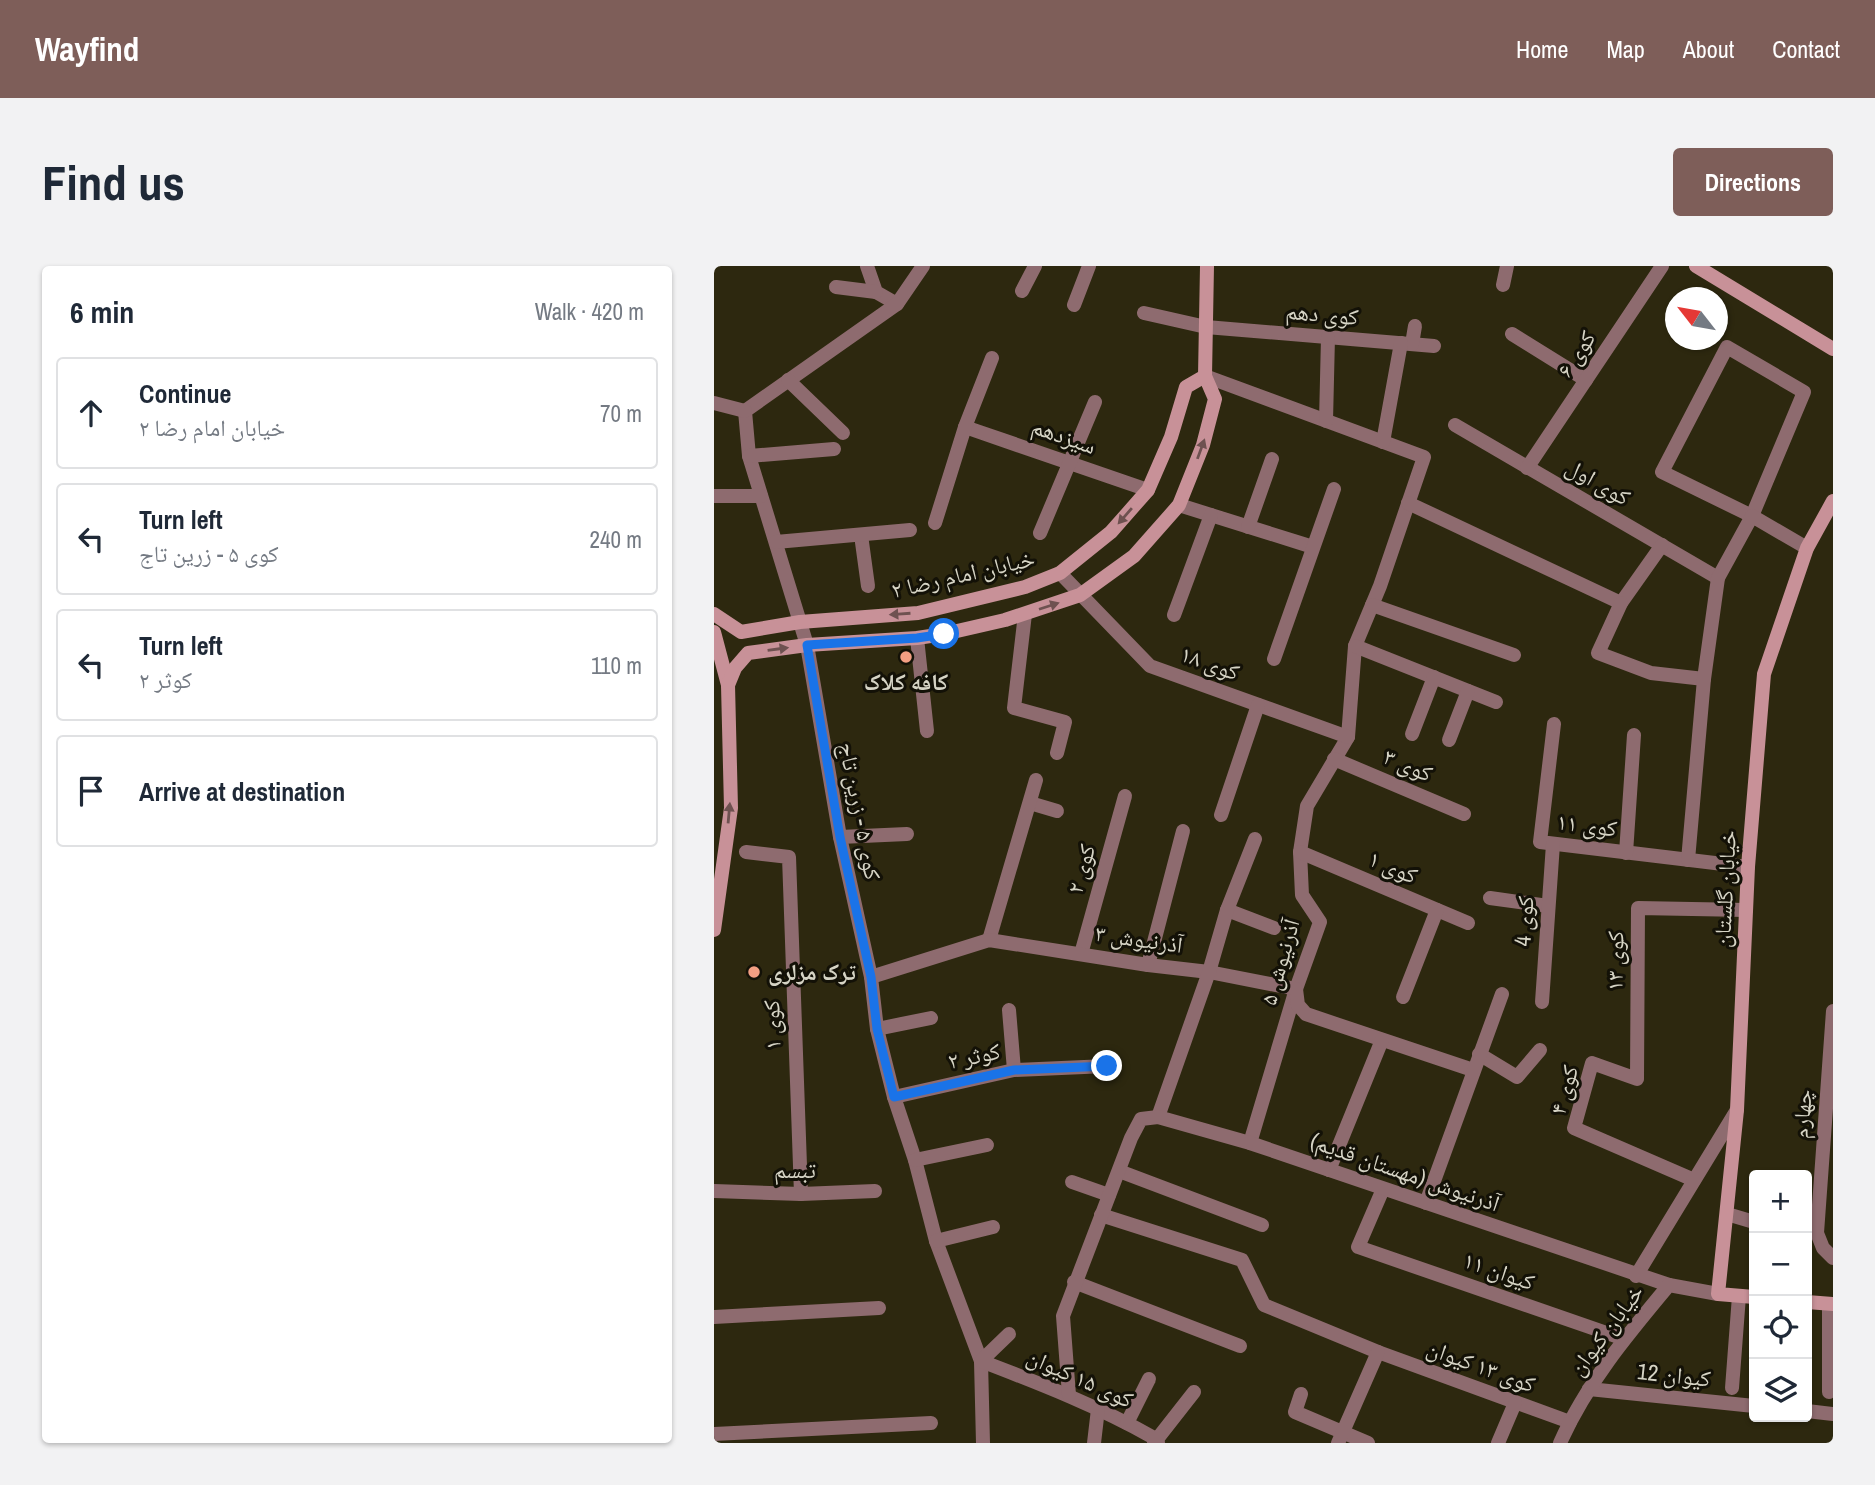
<!DOCTYPE html>
<html lang="en">
<head>
<meta charset="utf-8">
<style>
	body { margin:0; font-family:"Archivo Narrow","Noto Naskh Arabic",sans-serif; background:#f2f2f3; color:#1f2937 }
	.controls { position:absolute; right:21px; bottom:21px; display:grid; overflow:hidden; border-radius:7px; box-shadow:0 2px 5px #0004 }
	.controls button { width:63px; height:63px; display:grid; place-items:center; padding:0; border:0; border-bottom:2px solid #e0e1e3; background:#fff; color:#1f2937; font:35px sans-serif }
	.compass { position:absolute; left:951px; top:21px; width:63px; height:63px; border-radius:50%; background:#fff; box-shadow:0 2px 5px #0004; rotate:301deg }
	.stop { position:absolute; width:21px; height:21px; margin:-16px; border:5px solid #1a73e8; border-radius:50%; background:#fff }
	.stop.end { background:#1a73e8; border-color:#fff; box-shadow:0 2px 7px #0008 }
	.list { margin:0; padding:0; list-style:none }
	h2 { display:flex; justify-content:space-between; align-items:center; height:91px; margin:0; padding:0 28px; font-size:30px }
	h2 small { font-size:23px; font-weight:400; color:#747a83 }
	.list li { display:grid; grid-template-columns:46px 1fr auto; gap:21px; align-items:center; box-sizing:border-box; height:112px; margin:0 14px 14px; padding:0 14px; border:2px solid #e0e1e3; border-radius:7px }
	.list b { display:block; font-size:26px; white-space:nowrap }
	.list p { margin:0; font-size:23px; white-space:nowrap; color:#747a83 }
	.list em { font-size:23px; font-style:normal; color:#747a83 }
	.icon { flex:none; width:38px; height:38px; fill:none; stroke:currentColor; stroke-width:2; stroke-linecap:round; stroke-linejoin:round }
	.map { position:relative; flex:none; width:1119px; height:1177px; overflow:hidden; border-radius:7px }
	header { display:flex; align-items:center; gap:42px; box-sizing:border-box; height:98px; padding:0 35px; background:#7e5e59; color:#fff }
	header strong { font-size:33px }
	nav { display:flex; gap:38px; margin-inline-start:auto; font-size:24px }
	.intro { display:flex; align-items:center; justify-content:space-between; box-sizing:border-box; height:168px; padding:0 42px }
	h1 { margin:0; font-size:49px }
	.button { padding:18px 32px; border-radius:7px; background:#7e5e59; color:#fff; font-size:24px; font-weight:700 }
	main { display:flex; gap:42px; padding:0 42px }
	aside { flex:1; background:#fff; border-radius:7px; box-shadow:0 2px 5px #0004 }
	.map>svg:first-child { display:block }
	.lines { fill:none; stroke-linecap:round; stroke-linejoin:round }
	.street { stroke:#8e6b6f; stroke-width:14 }
	.secondary { stroke:#c89198; stroke-width:14 }
	.oneway { fill:#6e5150 }
	.route { stroke:#1a73e8; stroke-width:9 }
	.poi-dot { fill:#f39f83; stroke:#131107; stroke-width:2.5 }
	.labels { text-anchor:middle; stroke-width:6; stroke-linejoin:round; paint-order:stroke }
	.street-label { font-size:23px; fill:#d6d4c5; stroke:#131107 }
	.poi-label { font-size:23px; font-weight:bold; fill:#d6d4c5; stroke:#131107 }
</style>
</head>
<body>
<header>
<strong>Wayfind</strong>
<nav><a>Home</a><a>Map</a><a>About</a><a>Contact</a></nav>
</header>
<div class="intro"><h1>Find us</h1><a class="button">Directions</a></div>
<main>
<aside>
<h2>6 min<small>Walk · 420 m</small></h2>
<ul class="list">
<li><svg class="icon" aria-label="ahead" viewBox="0 0 24 24"><path d="M12 20V5M6 11l6-6 6 6"/></svg><div><b>Continue</b><p>خیابان امام رضا ۲</p></div><em>70 m</em></li>
<li><svg class="icon" aria-label="left" viewBox="0 0 24 24"><path d="M17 20v-9H6M10 6l-5 5 5 5"/></svg><div><b>Turn left</b><p>کوی ۵ - زرین تاج</p></div><em>240 m</em></li>
<li><svg class="icon" aria-label="left" viewBox="0 0 24 24"><path d="M17 20v-9H6M10 6l-5 5 5 5"/></svg><div><b>Turn left</b><p>کوثر ۲</p></div><em>110 m</em></li>
<li><svg class="icon" aria-label="arrive" viewBox="0 0 24 24"><path d="M6 21V4h12l-3 4 3 4H6"/></svg><div><b>Arrive at destination</b></div></li>
</ul>
</aside>
<div class="map">
<svg width="1119" height="1177" viewBox="0 0 1119 1177">
	<rect width="100%" height="100%" fill="#2d280f"/>
	<g class="lines">
		<g class="street">
			<polyline points="153,0 162,26 183,38"/>
			<polyline points="209,0 183,38 31,145 35,190 93,379 126,571 157,711 163,763 180,831 201,894 222,975 267,1095 269,1177"/>
			<polyline points="789,19 793,0"/>
			<polyline points="122,21 162,26"/>
			<polyline points="308,25 321,0"/>
			<polyline points="360,39 375,0"/>
			<polyline points="430,47 492,61 720,80"/>
			<polyline points="798,68 872,114"/>
			<polyline points="698,78 701,60"/>
			<polygon points="1013,81 1090,126 1038,250 948,206"/>
			<polyline points="491,110 710,191 666,320 641,380 634,471 593,540 586,586 588,629 606,656 582,723 536,877"/>
			<polyline points="74,114 129,167"/>
			<polyline points="0,137 31,145"/>
			<polyline points="612,155 614,71"/>
			<polyline points="741,159 1004,312"/>
			<polyline points="251,161 434,224"/>
			<polyline points="669,176 687,77"/>
			<polyline points="35,190 120,183"/>
			<polyline points="813,202 948,0"/>
			<polyline points="0,230 47,230"/>
			<polyline points="694,237 907,337 948,279"/>
			<polyline points="465,239 599,281"/>
			<polyline points="221,257 251,161 278,92"/>
			<polyline points="534,261 558,193"/>
			<polyline points="326,267 381,136"/>
			<polyline points="147,269 154,320"/>
			<polyline points="62,276 196,264"/>
			<polyline points="346,307 436,400 634,471"/>
			<polyline points="907,337 884,387 937,407 990,413"/>
			<polyline points="658,339 800,389"/>
			<polyline points="311,348 300,442 351,456 343,487"/>
			<polyline points="460,349 497,249"/>
			<polyline points="203,372 213,465"/>
			<polyline points="641,380 782,436"/>
			<polyline points="560,393 620,223"/>
			<polyline points="840,458 826,576 1034,601"/>
			<polyline points="698,468 720,411"/>
			<polyline points="735,474 754,425"/>
			<polyline points="620,493 750,548"/>
			<polyline points="316,537 343,545"/>
			<polyline points="507,549 544,439"/>
			<polyline points="126,571 193,568"/>
			<polyline points="32,586 75,591 87,928"/>
			<polyline points="586,586 754,657"/>
			<polyline points="912,587 920,469"/>
			<polyline points="974,594 990,413 1004,312 1038,250 1093,282"/>
			<polyline points="776,632 834,640"/>
			<polyline points="513,644 560,662"/>
			<polyline points="275,674 322,514"/>
			<polyline points="367,688 411,530"/>
			<polyline points="434,699 469,565"/>
			<polyline points="157,711 275,674 434,699 495,706 582,723 584,739 592,748 759,804"/>
			<polyline points="689,731 723,644"/>
			<polyline points="828,736 839,578"/>
			<polyline points="295,744 300,804"/>
			<polyline points="1119,745 1103,967 1109,982 1119,992"/>
			<polyline points="163,763 217,752"/>
			<polyline points="765,788 803,811 826,784"/>
			<polyline points="180,831 300,804 393,800"/>
			<polyline points="444,851 495,706 513,644 541,573"/>
			<polyline points="201,894 273,879"/>
			<polyline points="615,904 668,774"/>
			<polyline points="405,905 548,959"/>
			<polyline points="980,914 860,862 878,797 923,813 924,642 1032,644"/>
			<polyline points="358,916 395,929"/>
			<polyline points="669,923 644,981 910,1073"/>
			<polyline points="0,925 87,928 161,925"/>
			<polyline points="712,937 788,728"/>
			<polyline points="1013,948 1040,956"/>
			<polyline points="387,949 528,994 550,1039 664,1086 856,1156"/>
			<polyline points="222,975 279,961"/>
			<polyline points="922,1010 1023,844"/>
			<polyline points="360,1016 526,1080"/>
			<polyline points="0,1051 165,1042"/>
			<path d="M295,1068L267,1095C327,1118 386,1141 442,1173L444,1177"/>
			<polyline points="1018,1122 1025,1030"/>
			<polyline points="875,1123 1040,1140"/>
			<polyline points="1115,1126 1115,1038"/>
			<polyline points="587,1128 581,1146 654,1177"/>
			<polyline points="355,1129 349,1050 417,872 427,853 444,851 536,877 955,1019"/>
			<polyline points="1093,1145 1119,1148"/>
			<polyline points="413,1157 435,1113"/>
			<polyline points="0,1168 217,1157"/>
			<polyline points="380,1177 384,1143"/>
			<polyline points="440,1177 480,1126"/>
			<polyline points="624,1177 664,1086"/>
			<polyline points="784,1177 801,1137"/>
			<path d="M846,1177C872,1118 914,1068 955,1019L1004,1028"/>
		</g>
		<g class="secondary">
			<polyline points="982,0 1119,83"/>
			<polyline points="0,348 27,366 86,356 204,347 311,321 346,307 397,266 434,224 457,171 472,121 491,110"/>
			<polyline points="0,366 14,419 17,542 0,664"/>
			<polyline points="14,419 21,402 34,387 93,379 203,372 230,368 291,354 366,329 420,290 465,239 489,179 501,133 491,110 493,0"/>
			<polyline points="1040,1031 1004,1028 1023,844 1034,601 1050,408 1093,282 1119,235"/>
			<polyline points="1093,1036 1119,1038"/>
		</g>
	</g>
	<defs><path id="oneway-solid" d="M-6-.8H1V-3.2L6.5 0L1 3.2V.8H-6Z" transform="scale(1.75)"/></defs>
	<g class="oneway">
		<use href="#oneway-solid" transform="translate(487 183) rotate(-70)"/>
		<use href="#oneway-solid" transform="translate(411 250) rotate(131)"/>
		<use href="#oneway-solid" transform="translate(335 340) rotate(-18)"/>
		<use href="#oneway-solid" transform="translate(186 348) rotate(176)"/>
		<use href="#oneway-solid" transform="translate(64 383) rotate(-8)"/>
		<use href="#oneway-solid" transform="translate(15 547) rotate(-85)"/>
	</g>
	<g class="lines">
		<polyline class="route" points="230,368 203,372 93,379 126,571 157,711 163,763 180,831 300,804 393,800"/>
	</g>
	<g class="poi-dot">
		<circle cx="192" cy="391" r="7"/>
		<circle cx="40" cy="706" r="7"/>
	</g>
	<g class="labels">
		<g class="street-label">
			<text transform="translate(608 48) rotate(5)" y="8">کوی دهم</text>
			<text transform="translate(862 88) rotate(-56)" y="8">کوی ۶</text>
			<text transform="translate(350 170) rotate(19)" y="8">سیزدهم</text>
			<text transform="translate(884 216) rotate(30)" y="8">کوی اول</text>
			<text transform="translate(249 308) rotate(-13)" y="8">خیابان امام رضا ۲</text>
			<text transform="translate(496 397) rotate(20)" y="8">کوی ۱۸</text>
			<text transform="translate(694 499) rotate(23)" y="8">کوی ۳</text>
			<text transform="translate(146 545) rotate(79)" y="8">کوی ۵ - زرین تاج</text>
			<text transform="translate(873 559) rotate(7)" y="8">کوی ۱۱</text>
			<text transform="translate(679 601) rotate(23)" y="8">کوی ۱</text>
			<text transform="translate(367 603) rotate(-74)" y="8">کوی ۲</text>
			<text transform="translate(1011 623) rotate(-87)" y="8">خیابان گلستان</text>
			<text transform="translate(810 655) rotate(-86)" y="8">کوی 4</text>
			<text transform="translate(425 673) rotate(8)" y="8">آذرنیوش ۳</text>
			<text transform="translate(901 695) rotate(-89)" y="8">کوی ۱۳</text>
			<text transform="translate(566 696) rotate(-74)" y="8">آذرنیوش ۵</text>
			<text transform="translate(58 759) rotate(-92)" y="8">کوی ۱</text>
			<text transform="translate(260 790) rotate(-12)" y="8">کوثر ۲</text>
			<text transform="translate(850 824) rotate(-74)" y="8">کوی ۴</text>
			<text transform="translate(1088 848) rotate(-86)" y="8">چهارم</text>
			<text x="81" y="912">تبسم</text>
			<text transform="translate(691 906) rotate(19)" y="8">آذرنیوش (مهستان قدیم)</text>
			<text transform="translate(785 1005) rotate(19)" y="8">کیوان ۱۱</text>
			<text transform="translate(892 1064) rotate(-53)" y="8">خیابان کیوان</text>
			<text transform="translate(767 1100) rotate(20)" y="8">کوی ۱۳ کیوان</text>
			<text transform="translate(960 1109) rotate(6)" y="8">کیوان 12</text>
			<text transform="translate(366 1112) rotate(24)" y="8">کوی ۱۵ کیوان</text>
		</g>
		<g class="poi-label">
			<text x="192" y="424">کافه کلاک</text>
			<text x="54" y="714" text-anchor="start">ترک مزلری</text>
		</g>
	</g>
</svg>
<div class="controls">
<button>+</button>
<button>−</button>
<button><svg class="icon" aria-label="locate" viewBox="0 0 24 24"><circle cx="12" cy="12" r="6"/><path d="M12 2v4M12 18v4M2 12h4M18 12h4"/></svg></button>
<button><svg class="icon" aria-label="layers" viewBox="0 0 24 24"><path d="M12 4l9 5-9 5-9-5zM3 14l9 5 9-5"/></svg></button>
</div>
<svg class="compass" viewBox="-18 -18 36 36"><path d="M0-13l5 13h-10z" fill="#e53935"/><path d="M0 13l5-13h-10z" fill="#747a83"/></svg>
<div class="stop" style="left:230px;top:368px"></div>
<div class="stop end" style="left:393px;top:800px"></div>
</div>
</main>
</body>
</html>
